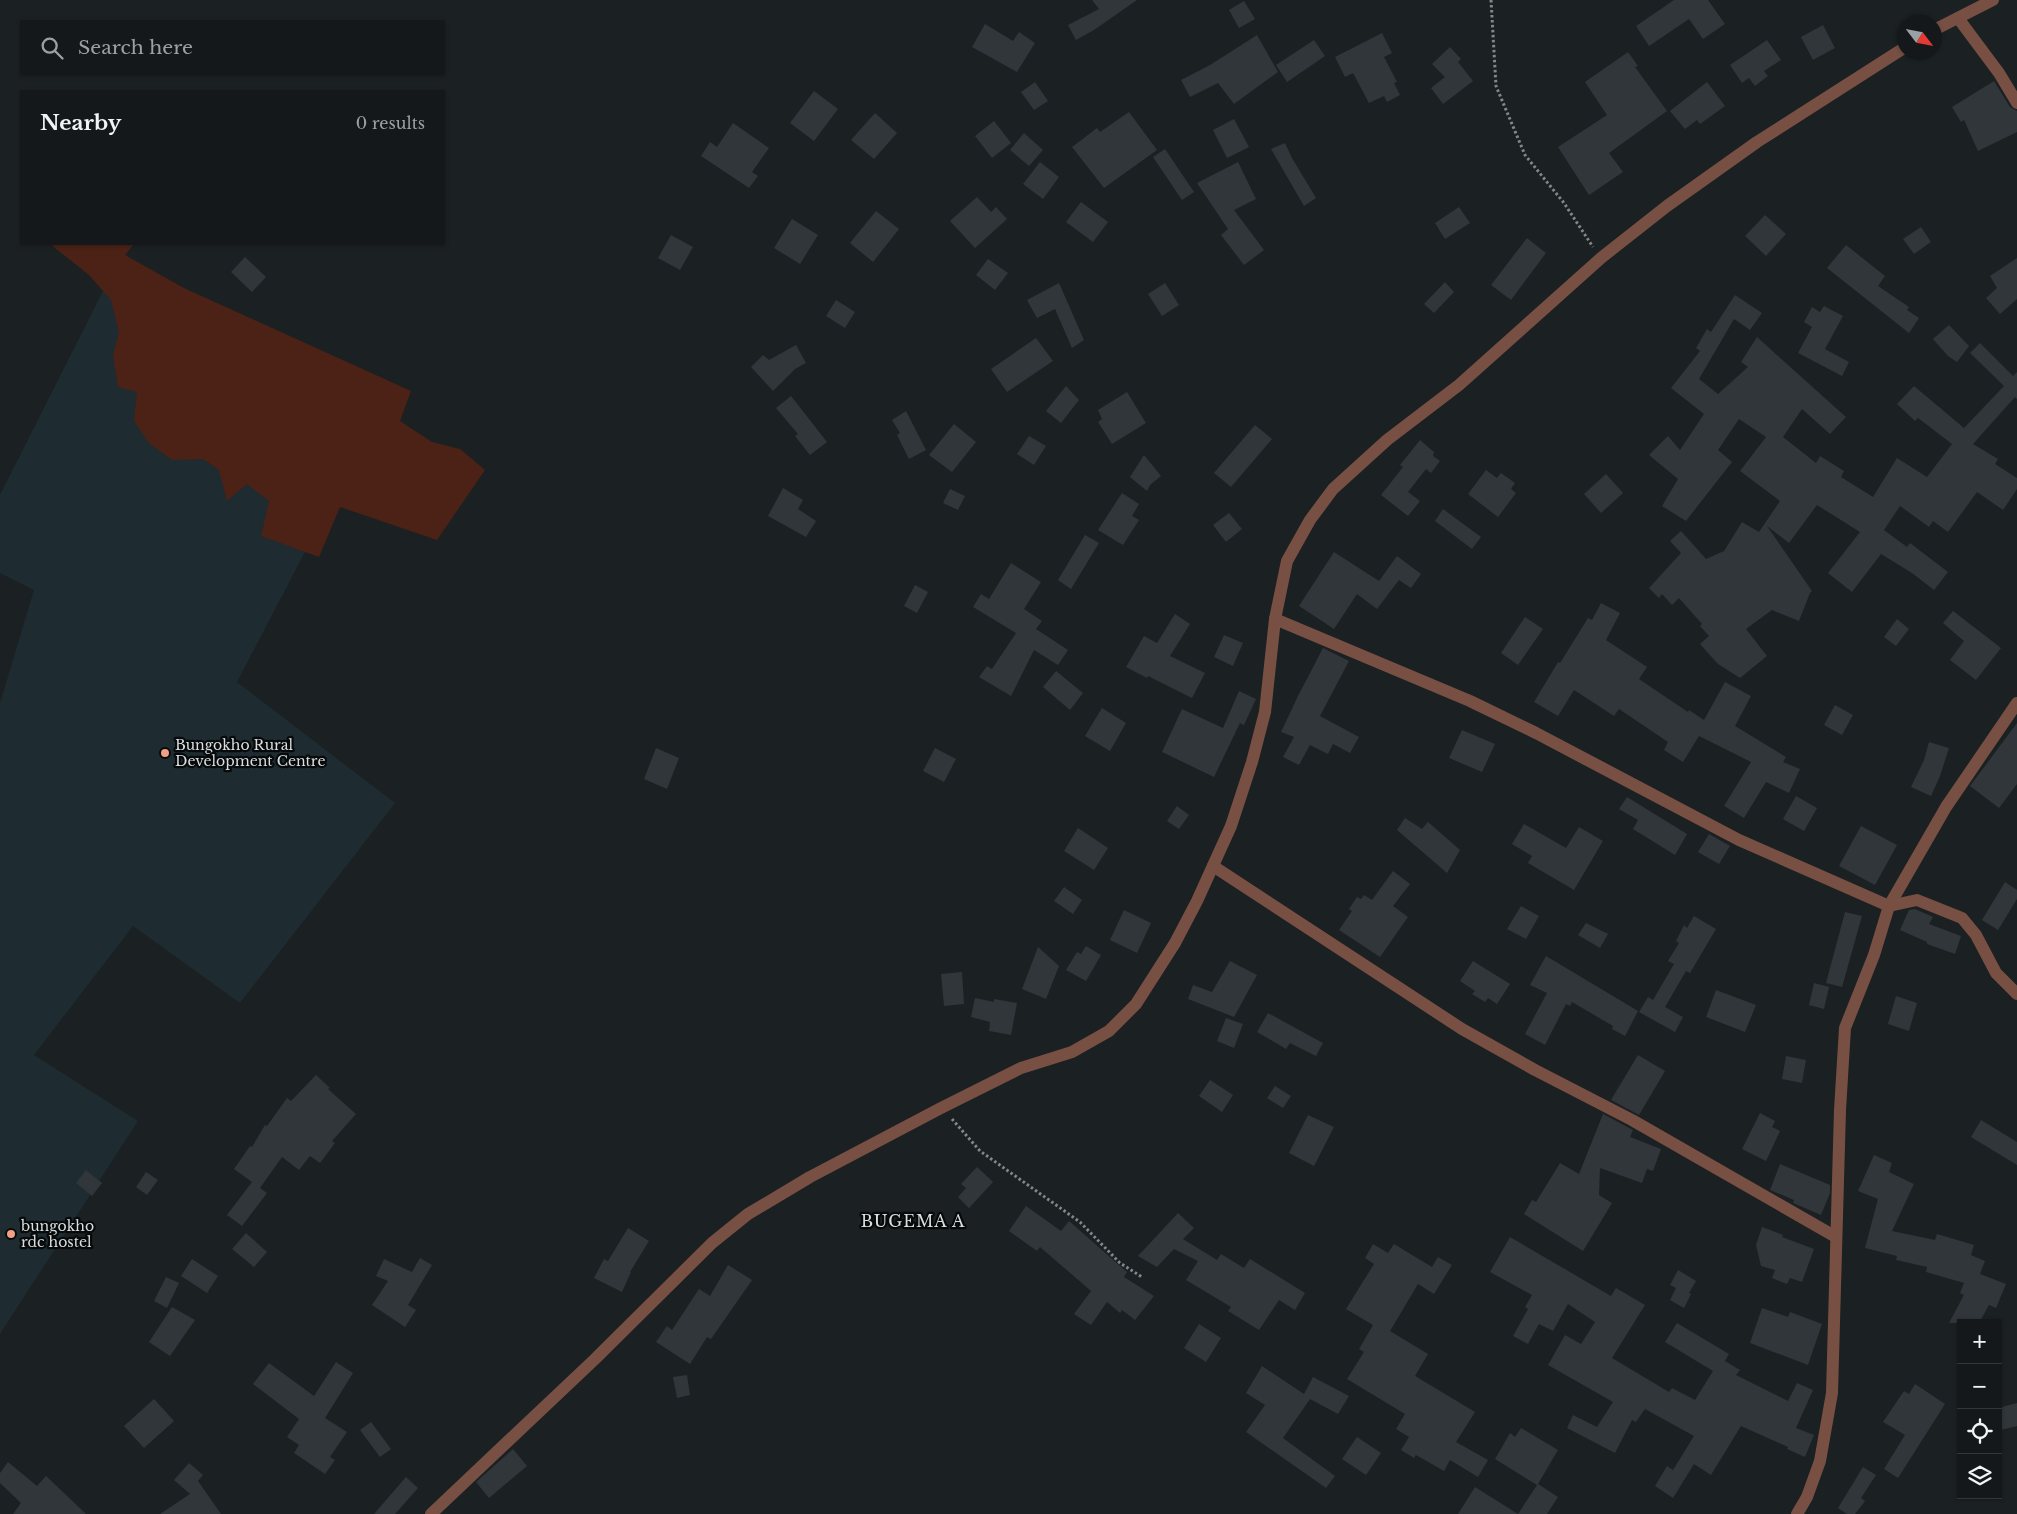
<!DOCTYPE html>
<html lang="en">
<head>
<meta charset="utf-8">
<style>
	body { margin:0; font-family:"Libre Baskerville",serif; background:#1d2123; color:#f1f3f6 }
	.controls { position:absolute; right:15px; bottom:15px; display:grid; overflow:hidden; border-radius:0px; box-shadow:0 1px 4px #0004 }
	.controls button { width:45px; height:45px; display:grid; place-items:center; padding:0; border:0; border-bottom:1px solid #333739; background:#14181a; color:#f1f3f6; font:25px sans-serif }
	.compass { position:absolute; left:1897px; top:15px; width:45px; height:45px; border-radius:50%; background:#14181a; box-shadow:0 1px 4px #0004; rotate:122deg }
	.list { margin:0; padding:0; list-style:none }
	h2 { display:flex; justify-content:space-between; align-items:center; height:65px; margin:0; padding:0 20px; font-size:21px }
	h2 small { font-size:16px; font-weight:400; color:#9da0a2 }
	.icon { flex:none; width:28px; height:28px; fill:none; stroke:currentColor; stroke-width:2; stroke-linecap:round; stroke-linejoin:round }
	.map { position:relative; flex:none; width:2017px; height:1514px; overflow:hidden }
	.search { position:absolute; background:#14181a; box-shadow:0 1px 4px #0004; left:20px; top:20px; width:425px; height:55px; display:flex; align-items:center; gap:12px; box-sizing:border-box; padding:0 18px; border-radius:0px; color:#9da0a2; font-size:19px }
	.panel { position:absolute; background:#14181a; box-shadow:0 1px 4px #0004; left:20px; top:90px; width:425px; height:155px; border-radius:0px }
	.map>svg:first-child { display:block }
	.built { fill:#1e2b31 }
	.green { fill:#4b2215 }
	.building { fill:#303639 }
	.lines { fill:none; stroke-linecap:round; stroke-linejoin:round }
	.path { stroke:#828789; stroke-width:3; stroke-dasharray:2.5 2.5; stroke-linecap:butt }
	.minor { stroke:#785043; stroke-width:12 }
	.poi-dot { fill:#f39f84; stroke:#070a0b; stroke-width:2 }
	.labels { text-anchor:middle; stroke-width:4.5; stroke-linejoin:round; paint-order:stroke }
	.poi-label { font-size:14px; fill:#dadee0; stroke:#070a0b; text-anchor:start }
	.quarter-label { font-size:16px; letter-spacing:1px; fill:#dadee0; stroke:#070a0b }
</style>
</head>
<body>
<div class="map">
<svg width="2017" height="1514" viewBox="0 0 2017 1514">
	<rect width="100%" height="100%" fill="#1b2023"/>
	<polygon class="built" points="116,265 386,397 237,682 395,803 240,1003 133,926 34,1055 138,1121 0,1334 0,703 34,590 0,573 0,495"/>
	<polygon class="green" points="50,244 134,244 125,255 184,288 411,391 400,421 432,442 460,449 485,470 437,540 340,507 319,557 261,536 269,501 247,484 227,501 219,470 203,459 172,460 149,443 134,421 137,392 118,387 113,355 119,332 111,300 89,275"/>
	<g class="building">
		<polygon points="1092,0 1137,0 1094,30 1076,40 1068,25 1099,9"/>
		<polygon points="1674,0 1708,0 1725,24 1703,39 1689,19 1649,46 1636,26"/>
		<polygon points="1244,1 1255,19 1239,28 1229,10"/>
		<polygon points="985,24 1013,41 1019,32 1035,43 1017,72 972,47"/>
		<polygon points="1823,25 1835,48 1813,60 1801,37"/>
		<polygon points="1382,33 1392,53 1384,57 1397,82 1394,83 1400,95 1387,102 1384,96 1369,103 1353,73 1345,77 1335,57"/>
		<polygon points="1257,35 1278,72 1234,104 1218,83 1190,97 1181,80 1210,65"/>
		<polygon points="1314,40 1325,56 1287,82 1276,65"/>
		<polygon points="1767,40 1781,60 1764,71 1768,76 1755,86 1749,78 1742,83 1730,65"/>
		<polygon points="1450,47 1461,59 1458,62 1473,81 1443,104 1431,88 1445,77 1432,64"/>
		<polygon points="1628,52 1638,66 1635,67 1667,111 1609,153 1623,172 1589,195 1558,147 1607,115 1585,82"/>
		<polygon points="1994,81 2010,107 2017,111 2017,132 1978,151 1964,120 1961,122 1952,107"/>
		<polygon points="1035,82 1048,101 1034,110 1021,92"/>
		<polygon points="1707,82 1725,106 1700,124 1697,120 1685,129 1670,111"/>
		<polygon points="814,91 838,109 814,141 790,123"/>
		<polygon points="1129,112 1157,150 1104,188 1072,147 1097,128 1100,132"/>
		<polygon points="875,113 897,133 874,159 851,140"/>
		<polygon points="1234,119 1249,147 1227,158 1213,130"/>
		<polygon points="994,121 1011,143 992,158 975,136"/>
		<polygon points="733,123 769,148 752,172 758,176 749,188 701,156 710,142 717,147"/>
		<polygon points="1024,133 1043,150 1029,166 1010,150"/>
		<polygon points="1285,143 1292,158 1316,198 1304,206 1271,149"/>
		<polygon points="1165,149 1194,192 1182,200 1153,157"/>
		<polygon points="1040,162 1059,177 1043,199 1023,184"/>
		<polygon points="1238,162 1256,199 1234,210 1264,250 1244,265 1221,235 1228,229 1197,183"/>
		<polygon points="977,197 991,212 996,207 1007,219 975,248 950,221"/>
		<polygon points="1081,202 1108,222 1093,242 1066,222"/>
		<polygon points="1459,207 1470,223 1445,239 1435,223"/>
		<polygon points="876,211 899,229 873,262 850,243"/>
		<polygon points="1765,215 1786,234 1766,256 1745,236"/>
		<polygon points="792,219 818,235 800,264 774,248"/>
		<polygon points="1921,227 1931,242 1914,254 1903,239"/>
		<polygon points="671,235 693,247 680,270 658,258"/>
		<polygon points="1527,238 1546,253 1511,300 1491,285"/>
		<polygon points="1846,245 1885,276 1878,286 1909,307 1907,310 1919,318 1909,333 1827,268"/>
		<polygon points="245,257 266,277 252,292 231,272"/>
		<polygon points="2017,258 2017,299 2000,314 1986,298 1997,288 1990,276"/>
		<polygon points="988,259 1008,273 995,290 976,275"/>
		<polygon points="1445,282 1454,292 1434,313 1424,304"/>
		<polygon points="1059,283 1084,340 1072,348 1055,309 1037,318 1027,300"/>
		<polygon points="1165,283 1179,305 1162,316 1148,294"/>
		<polygon points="1735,295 1762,313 1750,330 1734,319 1699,379 1718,394 1748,367 1741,362 1757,337 1846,417 1830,434 1802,409 1783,437 1816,463 1820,456 1844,471 1841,477 1873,497 1897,458 1927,477 1952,444 1918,418 1915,421 1897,404 1914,386 1964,428 2004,386 1970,353 1980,343 2013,376 2017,372 2017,399 2015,397 1973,444 1998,459 1995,464 2017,478 2017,489 2003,510 1977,492 1948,532 1933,521 1929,527 1900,506 1884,530 1907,547 1910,543 1948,572 1934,590 1912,573 1881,554 1852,592 1828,573 1860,532 1817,505 1789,543 1767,526 1812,591 1810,593 1799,621 1772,610 1746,629 1767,656 1740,678 1718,664 1700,644 1709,636 1700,626 1702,624 1679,598 1672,605 1662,594 1659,598 1649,588 1681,553 1670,541 1681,531 1706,559 1724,551 1742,522 1759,532 1780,501 1740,471 1766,437 1739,419 1718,450 1732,462 1686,521 1662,506 1678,479 1649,455 1668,436 1680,450 1704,414 1671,388 1700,351 1696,348 1707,329 1711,332"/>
		<polygon points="836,300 855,312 845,328 826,316"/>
		<polygon points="1824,306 1843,316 1825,349 1849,362 1842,376 1798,353 1812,327 1804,322 1812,307 1820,312"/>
		<polygon points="1949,325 1969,346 1957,362 1948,356 1933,339"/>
		<polygon points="1036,338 1053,361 1007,392 991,369"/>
		<polygon points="796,345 806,363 795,369 773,391 751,367 763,355 769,360"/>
		<polygon points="1066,386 1079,400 1061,423 1046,411"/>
		<polygon points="1127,392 1146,423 1112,444 1098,422 1102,419 1098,410"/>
		<polygon points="791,396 827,442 810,455 795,436 798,434 776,408"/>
		<polygon points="906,411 926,450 909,459 897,435 900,433 892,420"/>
		<polygon points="954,424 976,442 952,472 929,455"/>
		<polygon points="1255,425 1272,439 1231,487 1214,473"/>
		<polygon points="1029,436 1046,446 1034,465 1017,454"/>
		<polygon points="1420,440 1434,452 1433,456 1440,461 1431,473 1426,469 1408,492 1420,501 1408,516 1381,495 1403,467 1400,465"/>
		<polygon points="1144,455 1161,476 1150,485 1147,491 1130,477"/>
		<polygon points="1486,470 1497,478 1501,473 1515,483 1511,489 1516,493 1498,517 1468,494"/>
		<polygon points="1606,474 1623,493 1601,513 1584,494"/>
		<polygon points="783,488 803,500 798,509 816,521 806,537 768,516"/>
		<polygon points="950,489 965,496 958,510 943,503"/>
		<polygon points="1122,493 1139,504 1132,516 1139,520 1123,545 1098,530"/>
		<polygon points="1443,509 1481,537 1472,549 1435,521"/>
		<polygon points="1229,513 1242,529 1226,542 1213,525"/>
		<polygon points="1085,535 1099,543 1071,589 1058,580"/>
		<polygon points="1334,552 1379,581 1397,556 1421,574 1411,588 1399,580 1377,609 1357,594 1334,629 1299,606"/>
		<polygon points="1011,563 1041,582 1024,609 1042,621 1036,629 1068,650 1058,665 1034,650 1011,696 979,677 987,666 992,669 1016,633 973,607 981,594 989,599"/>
		<polygon points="915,585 928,592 917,613 904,606"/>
		<polygon points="1601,603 1620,613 1606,640 1647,667 1639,679 1688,712 1689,710 1704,720 1725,682 1751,696 1735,726 1786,757 1783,762 1800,769 1789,793 1766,782 1744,818 1724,806 1751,762 1699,736 1683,762 1664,750 1668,742 1619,709 1614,716 1574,690 1558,716 1534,702 1558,662 1560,663 1588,618 1592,620"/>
		<polygon points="1953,611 2001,648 1976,680 1950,660 1964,641 1943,623"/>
		<polygon points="1175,614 1190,624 1170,656 1205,673 1192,698 1148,676 1147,678 1126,667 1144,636 1157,643"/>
		<polygon points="1525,617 1543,629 1518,665 1501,653"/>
		<polygon points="1897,619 1909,629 1896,646 1884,637"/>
		<polygon points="1224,635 1243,643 1233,666 1214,657"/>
		<polygon points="1323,648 1349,661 1320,716 1359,737 1350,753 1333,744 1328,754 1310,745 1299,765 1283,757 1294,737 1281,732 1298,696"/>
		<polygon points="1056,671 1083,693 1070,710 1043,687"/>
		<polygon points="1239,691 1256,699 1244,725 1240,723 1214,777 1162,752 1182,709 1223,728"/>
		<polygon points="1835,705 1853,715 1842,735 1824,725"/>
		<polygon points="1102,708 1126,723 1110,751 1085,736"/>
		<polygon points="2017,723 2017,784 1999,808 1970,786"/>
		<polygon points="1462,730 1495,744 1482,772 1449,758"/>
		<polygon points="1929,742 1949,748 1940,776 1931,796 1911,787 1924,760"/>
		<polygon points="656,748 679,758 667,789 644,779"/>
		<polygon points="935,748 956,759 944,782 923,771"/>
		<polygon points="1796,796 1817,808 1804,831 1783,819"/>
		<polygon points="1627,797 1687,834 1675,855 1633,829 1638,820 1619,809"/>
		<polygon points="1177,806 1189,815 1179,829 1167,821"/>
		<polygon points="1405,818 1422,829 1428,822 1460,850 1447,873 1397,830"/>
		<polygon points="1524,824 1566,848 1579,827 1603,841 1574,890 1528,863 1532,856 1512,844"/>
		<polygon points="1861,826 1897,845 1875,885 1839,866"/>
		<polygon points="1078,828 1108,848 1094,870 1064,851"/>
		<polygon points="1709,834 1730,846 1719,864 1698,852"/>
		<polygon points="1393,871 1410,884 1393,906 1408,917 1380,957 1339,930 1352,911 1349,909 1357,897 1361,899 1364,895 1372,900"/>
		<polygon points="2005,882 2017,890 2017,899 1998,930 1982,920"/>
		<polygon points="1064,887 1082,900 1073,914 1054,901"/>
		<polygon points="1521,906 1539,916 1526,939 1507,929"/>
		<polygon points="1915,909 1933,917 1929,924 1961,936 1955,954 1927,944 1927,942 1900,930 1909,910"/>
		<polygon points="1124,910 1151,923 1137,953 1110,940"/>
		<polygon points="1845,912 1862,916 1842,987 1826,983"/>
		<polygon points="1694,916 1716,929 1690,973 1686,971 1665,1007 1683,1017 1675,1032 1639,1012 1648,997 1653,1000 1674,964 1668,961 1679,943 1676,941 1684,925 1687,928"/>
		<polygon points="1586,923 1608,934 1600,948 1578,935"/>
		<polygon points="1086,946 1101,955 1086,981 1066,970 1077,952 1081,954"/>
		<polygon points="1038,947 1059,966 1046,999 1022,989"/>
		<polygon points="1546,956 1638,1011 1625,1036 1612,1029 1613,1026 1572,1002 1570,1006 1566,1004 1545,1045 1525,1034 1547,993 1530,985"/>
		<polygon points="1230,961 1257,975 1234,1017 1188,999 1193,985 1212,992"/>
		<polygon points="1473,961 1510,984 1497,1004 1488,998 1485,1002 1472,994 1475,991 1460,981"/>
		<polygon points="962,972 964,1004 944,1006 941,974"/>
		<polygon points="1814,983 1829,987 1824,1009 1809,1005"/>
		<polygon points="1716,990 1756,1005 1745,1032 1706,1017"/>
		<polygon points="1896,996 1917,1003 1909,1031 1888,1024"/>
		<polygon points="975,998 994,1002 994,999 1017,1003 1011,1035 989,1031 990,1022 971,1017"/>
		<polygon points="1268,1013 1323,1043 1316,1056 1290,1043 1286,1049 1257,1032"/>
		<polygon points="1226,1018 1243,1024 1234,1048 1217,1041"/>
		<polygon points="1638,1055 1665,1071 1639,1115 1611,1100"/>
		<polygon points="1786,1056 1806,1060 1802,1083 1782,1079"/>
		<polygon points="316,1075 330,1088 328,1089 356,1114 332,1141 335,1143 320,1163 310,1156 299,1170 282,1157 260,1188 267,1193 242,1226 227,1215 252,1182 234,1169 250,1146 252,1147 265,1125 267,1126 287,1098 291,1101"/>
		<polygon points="1210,1080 1233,1095 1222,1112 1199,1096"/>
		<polygon points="1275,1086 1291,1096 1283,1108 1267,1098"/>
		<polygon points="1760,1113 1775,1121 1772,1127 1780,1131 1766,1161 1742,1149"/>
		<polygon points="1603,1114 1633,1130 1630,1137 1661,1149 1653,1171 1647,1169 1642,1183 1600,1168 1599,1195 1612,1203 1583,1251 1524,1214 1532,1200 1536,1202 1560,1163 1579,1174"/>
		<polygon points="1308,1115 1334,1127 1314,1166 1289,1153"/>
		<polygon points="1981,1120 2017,1142 2017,1165 1971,1137"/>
		<polygon points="1874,1155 1892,1163 1889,1172 1914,1184 1892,1231 1935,1240 1937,1234 1974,1245 1971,1255 1985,1261 1980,1274 2006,1284 1996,1308 1989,1305 1979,1323 1949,1323 1964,1295 1960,1293 1964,1283 1926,1272 1927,1267 1896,1260 1897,1256 1865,1248 1878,1199 1858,1191"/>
		<polygon points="1780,1164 1830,1185 1830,1193 1821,1215 1793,1203 1794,1200 1770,1190"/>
		<polygon points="977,1167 993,1182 969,1208 958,1197 966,1188 961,1184"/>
		<polygon points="86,1170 102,1183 92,1196 76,1183"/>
		<polygon points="146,1172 158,1180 147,1195 136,1187"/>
		<polygon points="1026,1206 1061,1231 1069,1221 1127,1272 1124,1277 1154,1296 1135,1320 1122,1310 1120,1313 1107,1302 1091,1325 1074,1314 1091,1291 1040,1247 1037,1251 1009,1231"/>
		<polygon points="1178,1213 1194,1228 1183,1239 1217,1260 1221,1254 1244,1268 1250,1259 1305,1293 1295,1310 1279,1300 1259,1330 1228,1311 1231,1307 1186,1280 1198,1261 1174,1249 1157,1267 1138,1256"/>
		<polygon points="1762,1227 1783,1235 1782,1237 1814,1249 1802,1282 1790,1278 1787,1284 1772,1278 1775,1270 1761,1266 1756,1245"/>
		<polygon points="628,1228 649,1241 630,1272 631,1272 622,1292 594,1278 604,1259 608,1261"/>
		<polygon points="246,1233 267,1252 254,1267 232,1249"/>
		<polygon points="1510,1237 1611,1296 1616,1288 1645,1305 1612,1358 1669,1392 1672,1388 1695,1400 1713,1371 1665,1342 1677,1323 1729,1354 1725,1361 1740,1370 1736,1375 1788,1401 1797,1383 1813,1390 1796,1428 1814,1435 1805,1457 1787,1449 1788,1447 1741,1426 1711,1475 1694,1464 1673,1498 1655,1486 1667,1466 1673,1470 1694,1436 1645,1409 1636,1422 1632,1420 1615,1453 1567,1428 1573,1415 1597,1427 1613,1402 1548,1365 1565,1335 1581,1344 1595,1322 1568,1304 1553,1331 1539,1324 1528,1344 1513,1336 1528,1309 1525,1307 1532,1295 1490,1272"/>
		<polygon points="1373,1244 1388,1253 1394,1244 1432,1267 1438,1257 1452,1265 1434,1294 1418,1284 1390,1331 1428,1354 1415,1376 1475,1412 1456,1442 1488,1460 1478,1477 1450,1460 1444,1471 1416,1455 1414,1458 1401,1450 1409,1437 1396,1429 1405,1414 1347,1379 1364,1352 1359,1349 1373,1325 1346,1309 1374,1264 1365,1258"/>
		<polygon points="420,1258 432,1265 408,1305 416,1310 405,1327 372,1305 388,1281 376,1276 384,1259 412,1272"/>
		<polygon points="192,1259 218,1276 207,1293 181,1276"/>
		<polygon points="728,1265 752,1280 711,1339 707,1337 690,1364 656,1342 667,1326 672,1330 699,1289 710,1296"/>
		<polygon points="1678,1270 1696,1281 1689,1293 1691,1294 1684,1308 1670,1300 1676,1288 1670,1285"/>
		<polygon points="166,1277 179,1283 167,1308 154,1301"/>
		<polygon points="172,1307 195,1320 170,1356 149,1342"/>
		<polygon points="1762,1308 1788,1317 1790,1312 1822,1324 1808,1365 1750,1343"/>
		<polygon points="1199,1324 1221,1338 1206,1362 1184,1348"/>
		<polygon points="336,1362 353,1373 325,1418 347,1432 330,1457 335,1460 325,1474 294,1453 299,1445 287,1437 299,1419 253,1384 269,1363 314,1396"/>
		<polygon points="1262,1366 1304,1394 1313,1377 1349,1396 1338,1414 1310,1399 1283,1438 1335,1476 1326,1488 1246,1432 1265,1405 1246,1393"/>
		<polygon points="687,1375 690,1395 677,1398 673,1377"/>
		<polygon points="1915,1384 1945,1404 1898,1478 1884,1469 1905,1435 1883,1422 1904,1391 1909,1394"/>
		<polygon points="154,1399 174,1421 144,1448 124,1426"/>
		<polygon points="2017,1403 2017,1426 2001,1430 1998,1418 1998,1408"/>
		<polygon points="371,1422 391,1449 380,1457 360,1430"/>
		<polygon points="1521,1428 1558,1450 1538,1484 1558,1497 1547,1514 1458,1514 1475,1487 1518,1514 1537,1485 1495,1459 1510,1433 1515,1437"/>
		<polygon points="1357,1437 1381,1453 1366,1475 1342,1459"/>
		<polygon points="513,1449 527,1466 489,1498 476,1482"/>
		<polygon points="8,1462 37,1486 46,1476 86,1514 13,1514 21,1503 0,1483 0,1473"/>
		<polygon points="189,1463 203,1475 198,1481 221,1514 160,1514 190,1494 174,1480"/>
		<polygon points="1863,1467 1876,1475 1861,1498 1865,1501 1855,1514 1847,1514 1838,1508"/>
		<polygon points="406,1477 418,1488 395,1514 374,1514"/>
	</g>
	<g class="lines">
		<g class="path">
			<polyline points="1491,0 1496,86 1525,155 1564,203 1593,247"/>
			<polyline points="952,1119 980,1151 1080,1222 1120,1263 1142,1277"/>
		</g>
		<g class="minor">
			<polyline points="1958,18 1999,73 2017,103"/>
			<polyline points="1934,30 1993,0"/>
			<polyline points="1275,619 1470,701 1536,733 1739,840 1889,906 1917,900 1962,918 1976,935 1996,973 2017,994"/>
			<polyline points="1213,866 1462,1029 1535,1070 1632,1120 1836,1237"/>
			<polyline points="431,1514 595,1359 712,1243 748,1214 810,1177 941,1108 1021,1068 1072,1052 1109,1031 1136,1004 1175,943 1197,901 1231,826 1252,762 1265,712 1275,619 1287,561 1310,520 1333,489 1387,440 1459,385 1601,258 1667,206 1757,142 1904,48"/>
			<polyline points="1797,1514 1807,1497 1820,1461 1832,1393 1840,1110 1845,1028 1874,955 1889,906 1946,807 2017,703"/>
		</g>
	</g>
	<g class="poi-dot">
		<circle cx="165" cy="753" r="5"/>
		<circle cx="11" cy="1234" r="5"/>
	</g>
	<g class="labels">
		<g class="poi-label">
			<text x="175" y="750">Bungokho Rural<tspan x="175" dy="16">Development Centre</tspan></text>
			<text x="21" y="1231">bungokho<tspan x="21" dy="16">rdc hostel</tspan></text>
		</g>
		<g class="quarter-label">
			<text x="913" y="1227">BUGEMA A</text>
		</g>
	</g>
</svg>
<div class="controls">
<button>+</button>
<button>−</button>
<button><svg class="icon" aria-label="locate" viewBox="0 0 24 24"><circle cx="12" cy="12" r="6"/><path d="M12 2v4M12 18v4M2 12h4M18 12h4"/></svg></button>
<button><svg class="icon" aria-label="layers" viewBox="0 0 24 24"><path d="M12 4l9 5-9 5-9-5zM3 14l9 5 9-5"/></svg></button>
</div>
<svg class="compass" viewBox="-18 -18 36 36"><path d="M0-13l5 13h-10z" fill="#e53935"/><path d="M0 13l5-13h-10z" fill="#9da0a2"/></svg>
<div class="search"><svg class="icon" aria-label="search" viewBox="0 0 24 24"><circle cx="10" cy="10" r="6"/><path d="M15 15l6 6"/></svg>Search here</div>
<section class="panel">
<h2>Nearby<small>0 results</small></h2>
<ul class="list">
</ul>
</section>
</div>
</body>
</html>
